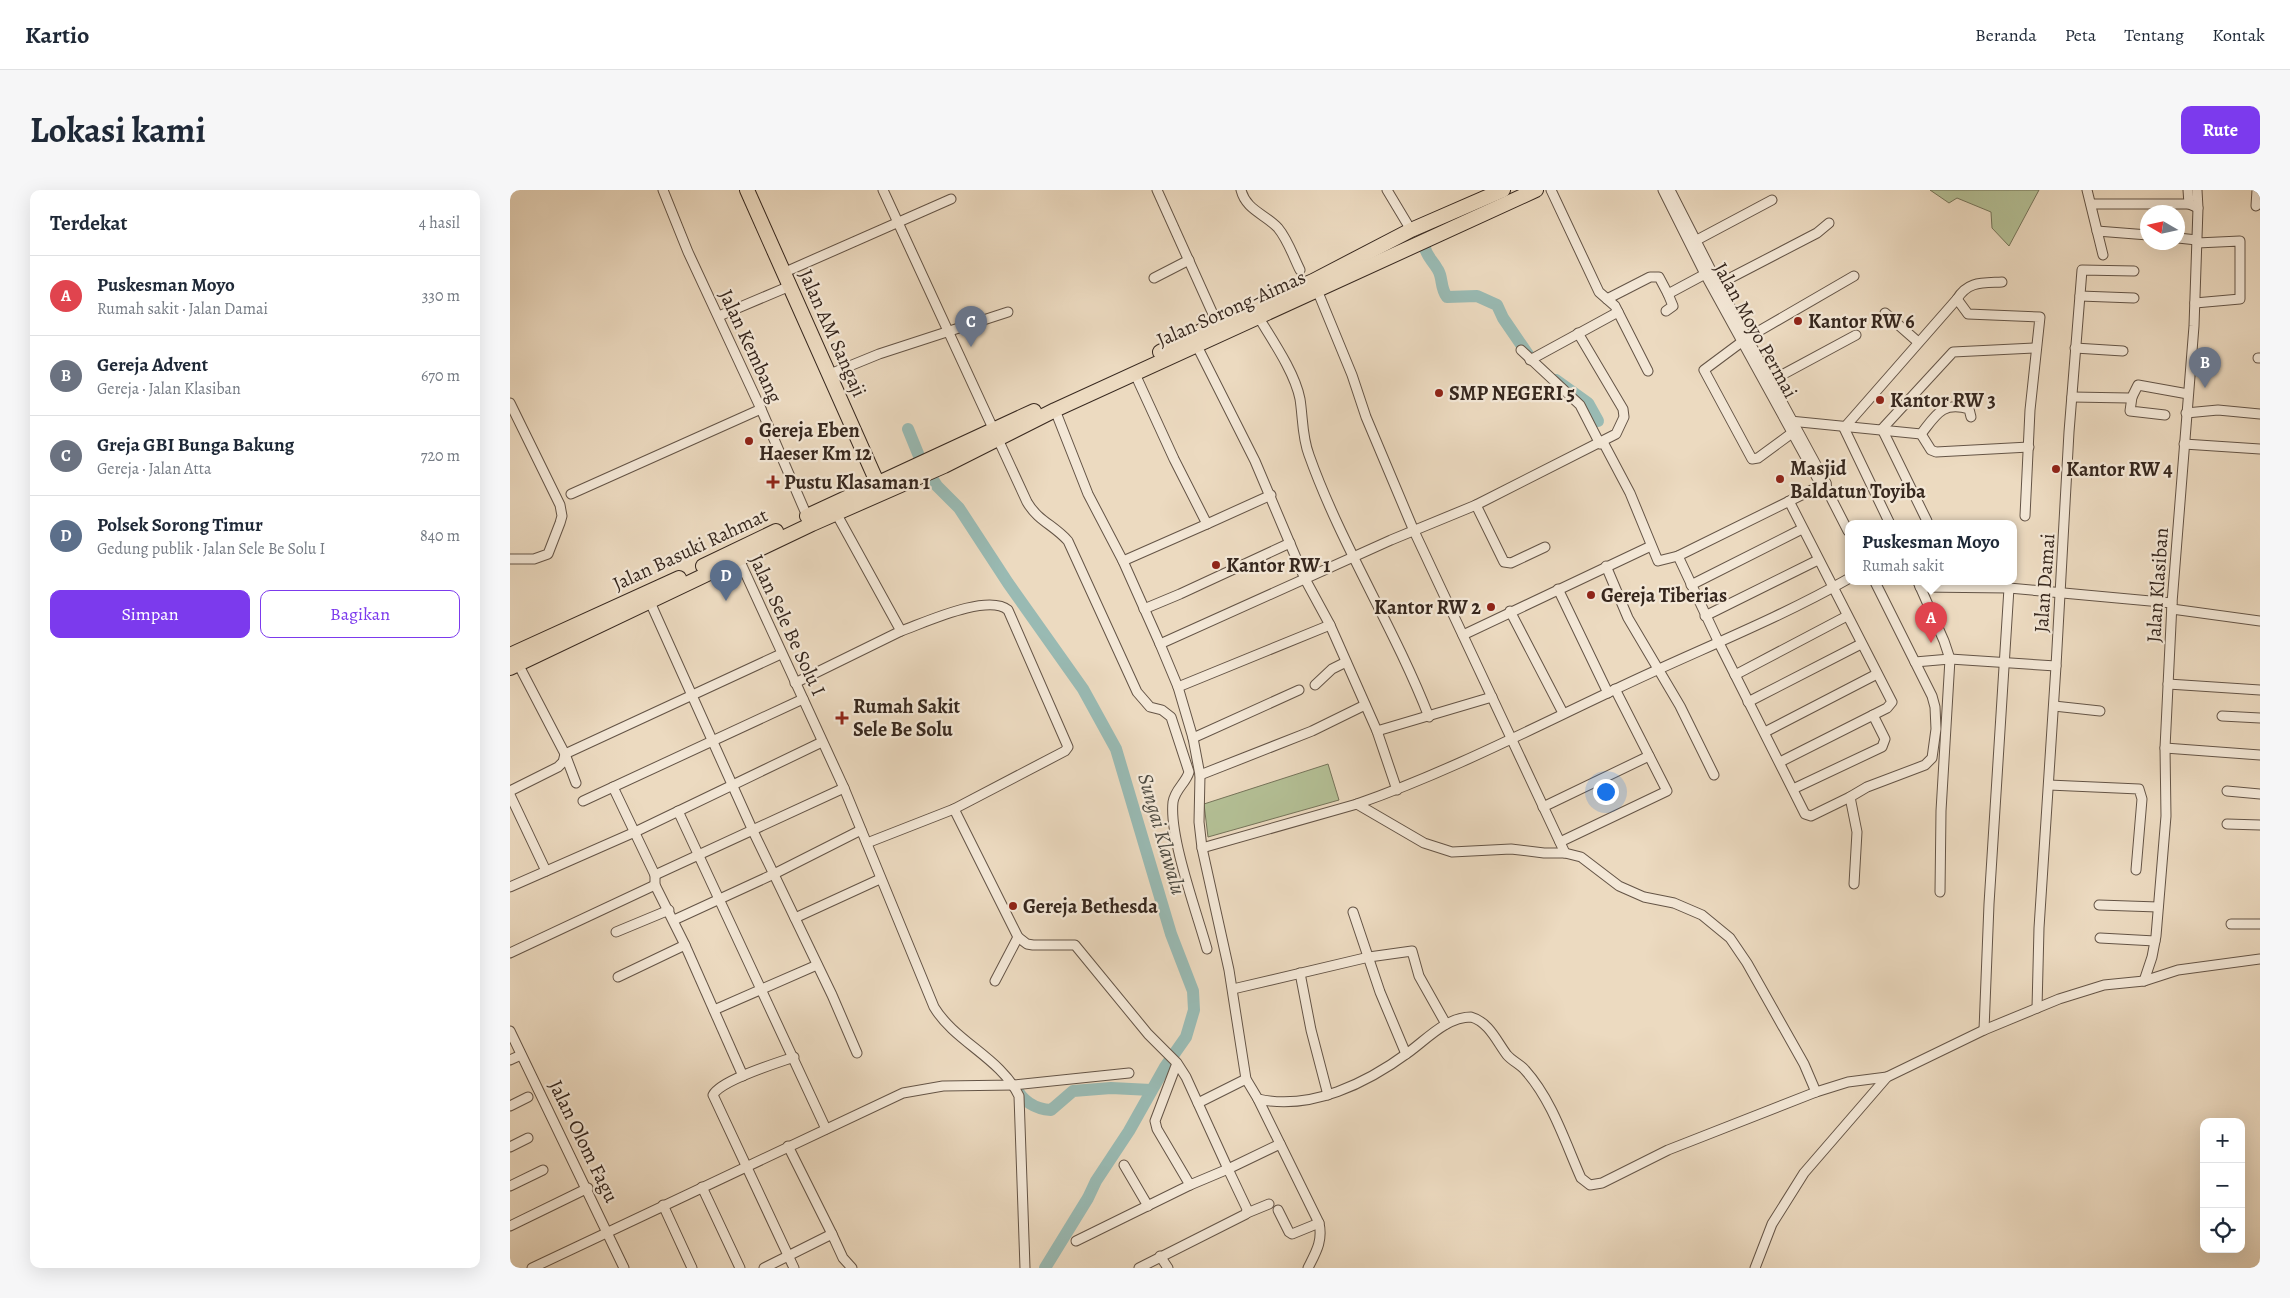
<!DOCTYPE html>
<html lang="id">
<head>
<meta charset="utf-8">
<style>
	body { margin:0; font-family:Alegreya,serif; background:#f6f6f7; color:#1f2937 }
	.controls { position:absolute; right:15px; bottom:15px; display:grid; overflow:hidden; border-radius:10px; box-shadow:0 5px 20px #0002 }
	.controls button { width:45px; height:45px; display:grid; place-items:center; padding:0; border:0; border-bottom:1px solid #e0e1e3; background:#fff; color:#1f2937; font:25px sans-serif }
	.compass { position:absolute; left:1630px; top:15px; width:45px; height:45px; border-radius:50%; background:#fff; box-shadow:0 5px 20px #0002; rotate:279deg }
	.you { position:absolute; left:1095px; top:601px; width:18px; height:18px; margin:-12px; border:4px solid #fff; border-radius:50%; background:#1a73e8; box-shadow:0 0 0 8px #1a73e833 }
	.badge { display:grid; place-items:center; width:32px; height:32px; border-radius:50%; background:#7c3aed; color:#fff; font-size:16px; font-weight:700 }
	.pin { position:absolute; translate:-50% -41px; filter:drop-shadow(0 1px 2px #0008) }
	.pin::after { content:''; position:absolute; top:26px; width:18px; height:15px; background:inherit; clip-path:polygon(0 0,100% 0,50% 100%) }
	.popup { position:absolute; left:1335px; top:330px; width:172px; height:65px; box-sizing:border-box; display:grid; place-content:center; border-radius:10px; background:#fff; filter:drop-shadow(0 1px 4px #0005); font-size:16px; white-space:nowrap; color:#747a83 }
	.popup b { font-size:19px; color:#1f2937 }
	.popup::after { content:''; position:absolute; left:50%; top:100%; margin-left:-10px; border:10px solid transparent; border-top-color:#fff }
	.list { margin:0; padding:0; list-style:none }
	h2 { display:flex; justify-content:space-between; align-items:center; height:65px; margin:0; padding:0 20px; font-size:21px }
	h2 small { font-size:16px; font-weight:400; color:#747a83 }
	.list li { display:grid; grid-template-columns:32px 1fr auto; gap:15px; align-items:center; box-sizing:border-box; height:80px; padding:0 20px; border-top:1px solid #e0e1e3 }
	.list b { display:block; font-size:19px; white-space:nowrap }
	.list p { margin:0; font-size:16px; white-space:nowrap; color:#747a83 }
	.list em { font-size:16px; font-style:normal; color:#747a83 }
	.actions { display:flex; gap:10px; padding:15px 20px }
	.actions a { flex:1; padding:11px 0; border:1px solid #7c3aed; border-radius:10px; text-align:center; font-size:18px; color:#7c3aed }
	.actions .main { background:#7c3aed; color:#fff }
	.icon { flex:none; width:28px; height:28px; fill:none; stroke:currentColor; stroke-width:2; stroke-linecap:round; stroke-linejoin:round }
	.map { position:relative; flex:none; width:1750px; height:1078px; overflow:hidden; border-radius:10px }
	header { display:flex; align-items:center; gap:30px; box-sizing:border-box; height:70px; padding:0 25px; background:#fff; border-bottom:1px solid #e0e1e3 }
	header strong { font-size:24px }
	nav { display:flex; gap:28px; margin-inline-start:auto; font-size:18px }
	.intro { display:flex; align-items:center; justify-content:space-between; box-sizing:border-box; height:120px; padding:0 30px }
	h1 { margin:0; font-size:35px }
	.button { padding:12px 22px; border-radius:10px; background:#7c3aed; color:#fff; font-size:18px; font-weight:700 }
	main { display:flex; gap:30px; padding:0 30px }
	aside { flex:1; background:#fff; border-radius:10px; box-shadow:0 5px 20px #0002 }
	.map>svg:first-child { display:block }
	.green { fill:#b4c096; stroke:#75745a }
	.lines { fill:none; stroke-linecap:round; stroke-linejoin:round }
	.river { stroke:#99bab3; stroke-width:12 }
	.minor-casing { stroke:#645446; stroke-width:11 }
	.trunk-casing { stroke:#36271e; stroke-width:16 }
	.minor { stroke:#f3e7d6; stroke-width:9 }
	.trunk { stroke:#ecdac0; stroke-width:14 }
	.poi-dot { fill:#8f2418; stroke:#f3e7d6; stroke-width:2 }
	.labels { text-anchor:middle; stroke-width:4.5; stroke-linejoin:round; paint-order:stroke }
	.street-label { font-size:20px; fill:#36271e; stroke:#f3e7d6 }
	.poi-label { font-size:20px; font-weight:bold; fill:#36271e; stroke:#f3e7d6; text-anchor:start }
	.water-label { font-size:21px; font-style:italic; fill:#4f4c43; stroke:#f3e7d6 }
</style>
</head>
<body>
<header>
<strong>Kartio</strong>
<nav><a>Beranda</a><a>Peta</a><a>Tentang</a><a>Kontak</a></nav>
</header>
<div class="intro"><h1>Lokasi kami</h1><a class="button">Rute</a></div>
<main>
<aside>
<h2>Terdekat<small>4 hasil</small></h2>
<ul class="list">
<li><span class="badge" style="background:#e0444e">A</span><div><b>Puskesman Moyo</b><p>Rumah sakit · Jalan Damai</p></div><em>330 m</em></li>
<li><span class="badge" style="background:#6b7280">B</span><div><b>Gereja Advent</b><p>Gereja · Jalan Klasiban</p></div><em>670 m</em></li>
<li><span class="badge" style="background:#6b7280">C</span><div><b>Greja GBI Bunga Bakung</b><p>Gereja · Jalan Atta</p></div><em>720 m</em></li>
<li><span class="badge" style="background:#5c6f8a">D</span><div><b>Polsek Sorong Timur</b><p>Gedung publik · Jalan Sele Be Solu I</p></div><em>840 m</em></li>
</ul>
<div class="actions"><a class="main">Simpan</a><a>Bagikan</a></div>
</aside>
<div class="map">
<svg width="1750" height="1078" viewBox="0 0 1750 1078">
	<rect width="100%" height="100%" fill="#ecdac0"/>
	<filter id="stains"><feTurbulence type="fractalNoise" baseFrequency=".004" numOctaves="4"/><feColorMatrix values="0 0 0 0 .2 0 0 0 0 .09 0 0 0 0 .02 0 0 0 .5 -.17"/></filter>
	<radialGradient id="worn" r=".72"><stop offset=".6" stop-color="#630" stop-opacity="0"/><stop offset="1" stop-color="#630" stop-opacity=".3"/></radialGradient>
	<g class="green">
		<polygon points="1420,0 1529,0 1499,56 1482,38 1481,22 1447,8 1439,13"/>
		<polygon points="818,574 829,610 698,647 694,614"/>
	</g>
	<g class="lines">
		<g class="river">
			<path d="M914,55C917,68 922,69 928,80C933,88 930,98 937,107L967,106L987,115L993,128L1021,169"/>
			<polyline points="1046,190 1078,213 1088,231"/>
			<polyline points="398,239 411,271 427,296 449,318 498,393 573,499 606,559 661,744 683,801 684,820 676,847 655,877 619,941 586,991 578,1008 535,1078"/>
			<path d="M505,896C512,911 525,919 541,920L563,901L601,898L641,900"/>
		</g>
		<defs>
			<g id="minor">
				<polyline points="153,0 178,62 251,219 297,326"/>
				<path d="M373,0L517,312C528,331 544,335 558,351L627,502L640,517L652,520L661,527L679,582C676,593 665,599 663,612C659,647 687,723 697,759"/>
				<polyline points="647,0 707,133"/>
				<path d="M731,0C736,20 755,24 768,38C778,50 783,66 790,80"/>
				<polyline points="877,0 901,40"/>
				<polyline points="1041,0 1089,102 1097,109"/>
				<polyline points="1153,0 1195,84 1311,295 1317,300 1316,293 1208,94 1160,0"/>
				<polyline points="1577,0 1593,65"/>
				<polyline points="1678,0 1679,14"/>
				<polyline points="1581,14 1679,14 1688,18"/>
				<polyline points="1746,16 1747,0"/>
				<polyline points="1587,41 1638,45"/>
				<polyline points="1668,48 1687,50"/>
				<polyline points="1185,51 1262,10"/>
				<polyline points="273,83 441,9"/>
				<polyline points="644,88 679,70"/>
				<polyline points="805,95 842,185 856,227 904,341 1055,663"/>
				<polyline points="1203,97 1307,43 1319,33"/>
				<polyline points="1570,106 1624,108"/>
				<path d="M1447,109C1458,91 1472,93 1492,92"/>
				<polyline points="1685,113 1730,109 1730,51 1687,53"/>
				<polyline points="1156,121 1163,116 1158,104"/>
				<polyline points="1375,123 1408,152"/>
				<polyline points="209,126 280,96"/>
				<path d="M749,128C763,151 785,183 790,209C793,228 792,247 799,265C831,355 884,437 919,527"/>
				<polyline points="687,156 745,271 795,389 820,435 867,541 887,600"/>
				<polyline points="1565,158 1613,161"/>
				<polyline points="1011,160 1070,215 1090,254"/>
				<polyline points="1748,168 1750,168"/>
				<polyline points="1020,170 1108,122"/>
				<polyline points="1138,181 1105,116 1097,109 1140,87 1149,87 1158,104 1199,82"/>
				<polyline points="320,184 369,164 498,122"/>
				<polyline points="1257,193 1346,145"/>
				<polyline points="1562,207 1619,208 1622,207 1628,195 1678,204"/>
				<polyline points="1622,207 1620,221 1655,225"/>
				<polyline points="0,213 50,315 52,326 50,333 38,364 24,369 0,369"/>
				<path d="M545,220L578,304L613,371L650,454L668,497L683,548L690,585L689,632L692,658L719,780L736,889L748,909C801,921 857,893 899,862C918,848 937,827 961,827C979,832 987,852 997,865C1002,871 1010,874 1015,880C1042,910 1055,952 1071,988L1080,995L1092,993L1158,960L1306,902L1338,892L1377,887"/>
				<polyline points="1676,223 1708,220 1750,224"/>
				<path d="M1280,231L1411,244C1426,225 1432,211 1459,219L1461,227"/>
				<polyline points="1282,243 1248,268 1242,269 1194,180 1237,148 1344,86"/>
				<polyline points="1411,244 1421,260 1426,262 1519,257"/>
				<polyline points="1093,252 1120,303 1148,371 1168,366 1316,293"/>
				<polyline points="1674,254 1750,259"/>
				<polyline points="1317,300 1338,341"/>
				<polyline points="61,304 251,219"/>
				<polyline points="966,315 994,372 1001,373 1035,357"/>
				<polyline points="1417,331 1372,239 1443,162 1526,158"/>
				<polyline points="697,334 761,305"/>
				<polyline points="1380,334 1334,238 1447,109 1458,124 1530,127 1520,220 1515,326"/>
				<path d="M227,365L334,598L424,817C445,852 491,868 509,906L515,1078"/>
				<polyline points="1168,366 1209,453 1295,624 1301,626 1340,607"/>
				<polyline points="613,371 697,334 664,269 625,184"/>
				<polyline points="1096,376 1118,428 1170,516 1204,585"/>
				<polyline points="1408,392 1434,451 1440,469 1431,621 1430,702"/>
				<polyline points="1181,395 1292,339"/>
				<polyline points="1410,397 1499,398 1662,413"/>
				<polyline points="1048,399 1098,503"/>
				<polyline points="140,412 243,641 322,805 347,863"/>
				<polyline points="634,419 670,404 780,353"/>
				<polyline points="1662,419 1750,431"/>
				<polyline points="1000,421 1053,523"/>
				<polyline points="1195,426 1308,370"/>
				<polyline points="953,445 1141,356"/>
				<polyline points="650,454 881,350 966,315 1106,244 1114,227 1113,219 1068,143"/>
				<polyline points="6,470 55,564 66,593"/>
				<polyline points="1405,472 1440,469 1546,476 1559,242 1572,80 1624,81"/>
				<polyline points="1225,485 1337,426"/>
				<polyline points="285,493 391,441 326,323"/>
				<polyline points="1658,494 1750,500"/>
				<polyline points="805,495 822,479 836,472"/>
				<polyline points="668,497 820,435"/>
				<polyline points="1238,512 1351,454"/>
				<polyline points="1544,516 1590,521"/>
				<polyline points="1712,526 1750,528"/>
				<polyline points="867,541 982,507"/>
				<polyline points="1255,542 1367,484"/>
				<polyline points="683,548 789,500"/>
				<polyline points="1655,558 1750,565"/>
				<polyline points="1270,572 1377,518 1382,512 1279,311"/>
				<polyline points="690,585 802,541 855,515"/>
				<polyline points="1539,595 1629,599 1632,609 1626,680"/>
				<polyline points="103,597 145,685 145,695 175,755 108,787"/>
				<polyline points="1283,599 1372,557 1375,549 1363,525"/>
				<polyline points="0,601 48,577 53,572 55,564 271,464"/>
				<polyline points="1717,601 1750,604"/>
				<polyline points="0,605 36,681"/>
				<polyline points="73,611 293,509"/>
				<path d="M847,614C936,583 1021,539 1106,499C1183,462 1264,431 1338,389"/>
				<polyline points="1033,617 1139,566"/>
				<polyline points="444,619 508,747 517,754 523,755 565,755 638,844 667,873 676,887 718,979 680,995 647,939 645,931 667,873"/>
				<polyline points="168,621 316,939"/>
				<polyline points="1717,634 1750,635"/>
				<polyline points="1050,652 1157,601 1105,499"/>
				<path d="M357,653L444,619L555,561L558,557L498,420C478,403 414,433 391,441"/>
				<polyline points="692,658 847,614 914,653 942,662 1001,659 1034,663 1055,663 1071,667 1109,696 1134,707 1164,713 1192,725 1220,748 1237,773 1294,874 1306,902"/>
				<polyline points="145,685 334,598"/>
				<polyline points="1344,694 1347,642 1340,607 1357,597 1415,575 1422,568 1426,539 1425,517 1422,506 1365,392"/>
				<polyline points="0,697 125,642 312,552"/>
				<polyline points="1589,715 1648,717"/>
				<polyline points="843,722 870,802 896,864"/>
				<polyline points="285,728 370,689"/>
				<polyline points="164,730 264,684 351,640"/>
				<polyline points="1721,734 1750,734"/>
				<polyline points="106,742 159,720"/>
				<polyline points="1590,748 1645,751"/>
				<polyline points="175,755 233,886"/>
				<polyline points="0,763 145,695"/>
				<polyline points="790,783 801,840 818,905"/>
				<polyline points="485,791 508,747"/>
				<polyline points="1634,791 1642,767 1646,746 1656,626 1655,558 1662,413 1684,136 1688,18 1687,0"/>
				<polyline points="723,799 859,767 902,761 909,786 936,834"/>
				<polyline points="1527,818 1529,738 1546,476"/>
				<polyline points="204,820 307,775"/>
				<polyline points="1474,840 1479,714 1499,398"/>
				<polyline points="0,841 114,1078"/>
				<polyline points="0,870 11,865"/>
				<path d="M748,909L809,1033C813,1051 806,1062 798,1078"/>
				<polyline points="688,913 736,889"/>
				<polyline points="0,916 18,907"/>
				<polyline points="278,956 322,1044"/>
				<polyline points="0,957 18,948"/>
				<polyline points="614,975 638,1016"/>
				<polyline points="0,996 33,980"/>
				<polyline points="192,997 230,1078"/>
				<polyline points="153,1015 182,1078"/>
				<polyline points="768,1020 779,1042 782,1044 809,1033"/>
				<polyline points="737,1023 759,1014"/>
				<polyline points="0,1036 78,998"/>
				<polyline points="566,1051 680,995"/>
				<polyline points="650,1066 658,1078"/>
				<polyline points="22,1078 393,903 433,896 504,895 619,883"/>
				<polyline points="254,1078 322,1044 333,1068 342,1078"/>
				<path d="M284,1078L203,905C211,890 267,873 284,867"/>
				<polyline points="629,1078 736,1024 737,1019 718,979 770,954"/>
				<polyline points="1245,1078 1262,1034 1294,983 1377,887 1474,840 1549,809 1594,795 1634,791 1668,780 1750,769"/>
			</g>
			<g id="trunk">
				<polyline points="237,0 371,301"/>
				<polyline points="650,162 707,133 803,91 901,40 993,0"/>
				<polyline points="297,326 524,221"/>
				<polyline points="193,376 266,341"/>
				<polyline points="0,465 169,388"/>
				<polyline points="0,478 302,334 434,276 545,220 1026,0"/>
			</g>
		</defs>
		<use href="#minor" class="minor-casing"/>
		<use href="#trunk" class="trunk-casing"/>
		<use href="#minor" class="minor"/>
		<use href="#trunk" class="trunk"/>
	</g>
	<g class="poi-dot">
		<circle cx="1288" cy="131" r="5"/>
		<circle cx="929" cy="203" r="5"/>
		<circle cx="1370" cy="210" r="5"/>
		<circle cx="239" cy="251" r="5"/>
		<circle cx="1546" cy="279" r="5"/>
		<circle cx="1270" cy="289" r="5"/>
		<path d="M260.5 284.5h5v5h5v5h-5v5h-5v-5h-5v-5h5z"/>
		<circle cx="706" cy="375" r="5"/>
		<circle cx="1081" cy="405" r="5"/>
		<circle cx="981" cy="417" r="5"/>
		<path d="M329.5 520.5h5v5h5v5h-5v5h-5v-5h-5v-5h5z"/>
		<circle cx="503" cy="716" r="5"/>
	</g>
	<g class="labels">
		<g class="street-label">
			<text transform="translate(721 118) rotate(-24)" y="7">Jalan Sorong-Aimas</text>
			<text transform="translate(1246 140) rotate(61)" y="7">Jalan Moyo Permai</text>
			<text transform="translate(323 143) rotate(66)" y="7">Jalan AM Sangaji</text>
			<text transform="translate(241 156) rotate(65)" y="7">Jalan Kembang</text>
			<text transform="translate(180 359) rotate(-25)" y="7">Jalan Basuki Rahmat</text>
			<text transform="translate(1534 393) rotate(-86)" y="7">Jalan Damai</text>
			<text transform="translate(1647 395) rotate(-86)" y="7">Jalan Klasiban</text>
			<text transform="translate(278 435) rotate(65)" y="7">Jalan Sele Be Solu I</text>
			<text transform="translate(74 951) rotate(64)" y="7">Jalan Olom Fagu</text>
		</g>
		<g class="poi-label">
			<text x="1298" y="138">Kantor RW 6</text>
			<text x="939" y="210">SMP NEGERI 5</text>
			<text x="1380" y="217">Kantor RW 3</text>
			<text x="249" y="247">Gereja Eben<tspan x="249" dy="23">Haeser Km 12</tspan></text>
			<text x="1280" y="285">Masjid<tspan x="1280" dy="23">Baldatun Toyiba</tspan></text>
			<text x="1556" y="286">Kantor RW 4</text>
			<text x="274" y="299">Pustu Klasaman 1</text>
			<text x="716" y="382">Kantor RW 1</text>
			<text x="1091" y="412">Gereja Tiberias</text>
			<text x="971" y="424" text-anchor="end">Kantor RW 2</text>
			<text x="343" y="523">Rumah Sakit<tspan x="343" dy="23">Sele Be Solu</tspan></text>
			<text x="513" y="723">Gereja Bethesda</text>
		</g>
		<g class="water-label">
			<text transform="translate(652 644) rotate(74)" y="7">Sungai Klawalu</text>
		</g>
	</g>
	<rect width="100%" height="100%" filter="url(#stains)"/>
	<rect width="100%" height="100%" fill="url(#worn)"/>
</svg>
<div class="controls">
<button>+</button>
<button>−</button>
<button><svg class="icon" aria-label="locate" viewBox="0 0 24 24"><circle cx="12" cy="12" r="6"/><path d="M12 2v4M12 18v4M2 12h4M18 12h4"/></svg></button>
</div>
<svg class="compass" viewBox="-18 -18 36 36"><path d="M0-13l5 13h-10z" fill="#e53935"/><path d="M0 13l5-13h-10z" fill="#747a83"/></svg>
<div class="you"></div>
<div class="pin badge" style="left:1421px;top:453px;background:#e0444e">A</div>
<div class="popup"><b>Puskesman Moyo</b>Rumah sakit</div>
<div class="pin badge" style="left:1695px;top:198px;background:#6b7280">B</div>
<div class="pin badge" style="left:461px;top:157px;background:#6b7280">C</div>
<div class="pin badge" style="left:216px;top:411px;background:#5c6f8a">D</div>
</div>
</main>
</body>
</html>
